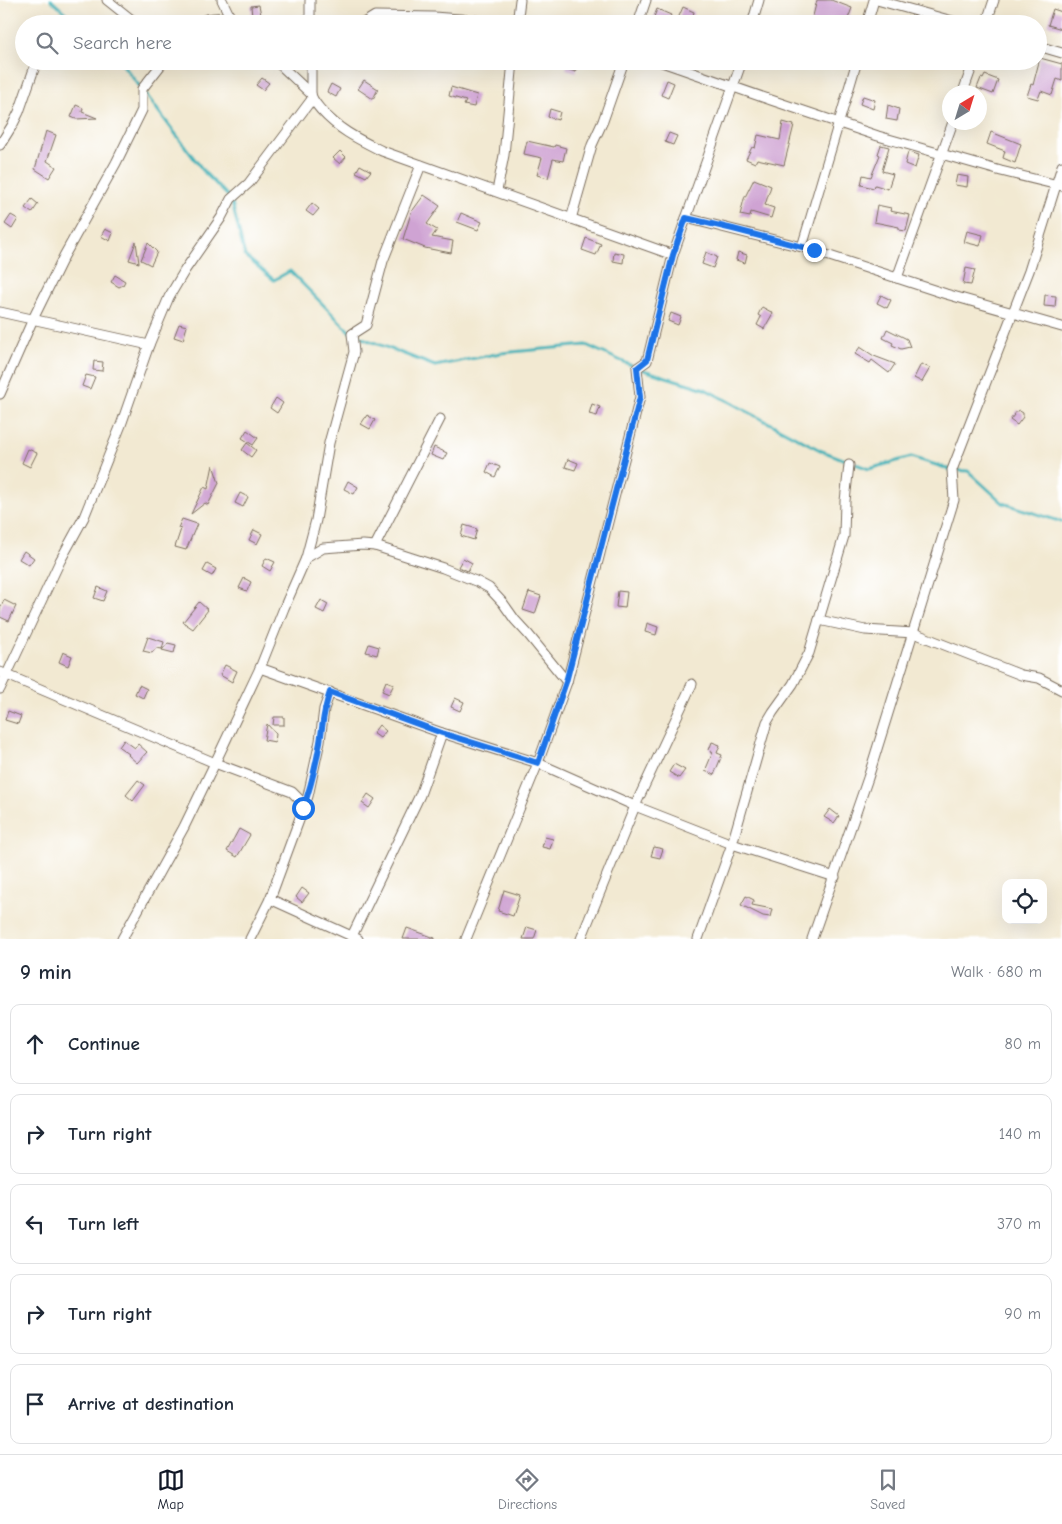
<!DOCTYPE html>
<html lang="en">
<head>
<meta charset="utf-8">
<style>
	body { margin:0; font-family:"Comic Neue",sans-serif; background:#f6f6f7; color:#1f2937 }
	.controls { position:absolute; right:15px; bottom:15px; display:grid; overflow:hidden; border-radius:10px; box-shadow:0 5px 20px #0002 }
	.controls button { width:45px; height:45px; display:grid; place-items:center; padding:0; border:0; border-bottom:1px solid #e0e1e3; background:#fff; color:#1f2937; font:25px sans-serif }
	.compass { position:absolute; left:942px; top:85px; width:45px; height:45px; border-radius:50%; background:#fff; box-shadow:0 5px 20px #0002; rotate:38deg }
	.stop { position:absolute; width:15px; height:15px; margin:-11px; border:4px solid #1a73e8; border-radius:50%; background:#fff }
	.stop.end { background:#1a73e8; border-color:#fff; box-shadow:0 1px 5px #0008 }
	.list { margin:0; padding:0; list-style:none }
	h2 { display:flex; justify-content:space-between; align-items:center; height:65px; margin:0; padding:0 20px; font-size:21px }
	h2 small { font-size:16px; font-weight:400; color:#747a83 }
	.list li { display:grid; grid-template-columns:32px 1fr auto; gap:15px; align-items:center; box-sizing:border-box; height:80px; margin:0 10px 10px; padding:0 10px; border:1px solid #e0e1e3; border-radius:10px }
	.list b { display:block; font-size:19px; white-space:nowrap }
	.list em { font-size:16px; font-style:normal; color:#747a83 }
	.icon { flex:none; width:28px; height:28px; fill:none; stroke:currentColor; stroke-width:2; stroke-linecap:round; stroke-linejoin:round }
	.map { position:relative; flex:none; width:1062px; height:939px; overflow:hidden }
	.search { position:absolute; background:#fff; box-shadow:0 5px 20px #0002; left:15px; right:15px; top:15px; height:55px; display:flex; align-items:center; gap:12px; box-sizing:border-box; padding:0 18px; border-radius:28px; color:#747a83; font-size:19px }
	.sheet { height:515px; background:#fff }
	nav { display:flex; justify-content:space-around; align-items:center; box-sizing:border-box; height:70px; border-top:1px solid #e0e1e3; background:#fff; font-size:14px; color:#747a83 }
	nav a { display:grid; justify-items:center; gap:2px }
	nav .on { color:#111827 }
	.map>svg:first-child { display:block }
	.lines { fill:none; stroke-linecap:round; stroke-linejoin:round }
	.stream { stroke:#41b2b9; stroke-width:3 }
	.building { fill:#cfa3d3 }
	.street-casing { stroke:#7b6d5d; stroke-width:11 }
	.street { stroke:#fff; stroke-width:9 }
	.route { stroke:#1a73e8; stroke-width:6 }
</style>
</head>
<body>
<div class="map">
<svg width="1062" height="939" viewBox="0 0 1062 939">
	<rect width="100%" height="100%" fill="#fff"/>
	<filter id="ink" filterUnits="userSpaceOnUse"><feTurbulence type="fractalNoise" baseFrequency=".02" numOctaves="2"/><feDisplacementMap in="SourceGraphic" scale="10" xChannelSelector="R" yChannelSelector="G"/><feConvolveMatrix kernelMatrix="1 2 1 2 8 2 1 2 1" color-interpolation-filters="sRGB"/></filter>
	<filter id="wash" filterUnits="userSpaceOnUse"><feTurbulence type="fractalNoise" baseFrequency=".0096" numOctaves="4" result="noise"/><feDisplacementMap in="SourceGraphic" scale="20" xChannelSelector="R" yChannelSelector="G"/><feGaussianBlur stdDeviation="1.12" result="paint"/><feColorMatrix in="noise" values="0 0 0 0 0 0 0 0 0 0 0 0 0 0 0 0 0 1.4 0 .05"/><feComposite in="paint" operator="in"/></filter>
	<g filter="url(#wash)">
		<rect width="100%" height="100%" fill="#f2e9d2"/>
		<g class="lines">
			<g class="stream">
				<polyline points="51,0 78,24"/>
				<polyline points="120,61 140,87"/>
				<polyline points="144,92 205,173 230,198"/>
				<polyline points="232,203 245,256 274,280 290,271 352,334 435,366 501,353 586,345 637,368 705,389 822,451 869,469 911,457 952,470 968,471 1003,503 1062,522"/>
			</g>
		</g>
		<g id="blocks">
			<g class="building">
				<polygon points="817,0 831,0 852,8 846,24 811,24"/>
				<polygon points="259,5 261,15 252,17 251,6"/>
				<polygon points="683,7 694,12 690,24 683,24 677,21"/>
				<polygon points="657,9 671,15 667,24 654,17"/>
				<polygon points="1053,9 1062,12 1062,29 1048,25"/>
				<polygon points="1040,58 1062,64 1062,81 1057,79 1052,95 1041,91 1038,99 1027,96 1031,84 1033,85"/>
				<polygon points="569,61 578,61 576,72 566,69"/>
				<polygon points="985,75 998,80 993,94 977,88 981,78 983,79"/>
				<polygon points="262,78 269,83 263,90 256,85"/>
				<polygon points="364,80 378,89 373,99 358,89"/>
				<polygon points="667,80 674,83 668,98 661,95"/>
				<polygon points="331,84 340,89 336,97 327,92"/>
				<polygon points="451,87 477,95 474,107 464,105 466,101 449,96"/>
				<polygon points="863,96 875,100 873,109 860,104"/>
				<polygon points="76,105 83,108 82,112 97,118 76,119 71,117"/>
				<polygon points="888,105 899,109 897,121 886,119"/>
				<polygon points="550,109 560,112 558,120 548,117"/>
				<polygon points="783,122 794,125 784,165 757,159 755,163 746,159 752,147 755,148 758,135 780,140"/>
				<polygon points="46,131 56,135 47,161 56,167 49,178 35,169"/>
				<polygon points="991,132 1021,144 1015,163 1003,158 1005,151 987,144"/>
				<polygon points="669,133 677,136 673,145 665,142"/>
				<polygon points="527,141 554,147 555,145 566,148 563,161 553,159 548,178 537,175 542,158 524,154"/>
				<polygon points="881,145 889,147 882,171 893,174 888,189 875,185 874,188 861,185 863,175 871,177 880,155 878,154"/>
				<polygon points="340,151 346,157 340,164 333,158"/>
				<polygon points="908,152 919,155 915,168 905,164"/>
				<polygon points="360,165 371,171 366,177 356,172"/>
				<polygon points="957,175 968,177 967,187 955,185"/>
				<polygon points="754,179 771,186 765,205 774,208 771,218 751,212 750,217 740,215 744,199"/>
				<polygon points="424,195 440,206 427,224 437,230 432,237 453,241 451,253 425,248 403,239 412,210 413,210"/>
				<polygon points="32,199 38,204 32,213 25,208"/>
				<polygon points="312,203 319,209 313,216 306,211"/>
				<polygon points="877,205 891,208 890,211 910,215 906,231 899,230 899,227 874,222"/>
				<polygon points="461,213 482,222 478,230 457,222"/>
				<polygon points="11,215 18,219 12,229 5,224"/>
				<polygon points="105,229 113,233 110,241 101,236"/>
				<polygon points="967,231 983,235 980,246 964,242"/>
				<polygon points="586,238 601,244 596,255 582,250"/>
				<polygon points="136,242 139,263 129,260"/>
				<polygon points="148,243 157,252 151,265 141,260"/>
				<polygon points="614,252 624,254 623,263 613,261"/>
				<polygon points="706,252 717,257 713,268 702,264"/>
				<polygon points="738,252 747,255 745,263 736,260"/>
				<polygon points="966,268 975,270 971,285 963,284"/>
				<polygon points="115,275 125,281 123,285 119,287 111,282"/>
				<polygon points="881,295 891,300 887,308 877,303"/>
				<polygon points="1045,295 1056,296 1055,307 1044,306"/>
				<polygon points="762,307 773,313 764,329 757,325 761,317 758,315"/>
				<polygon points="671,313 681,317 678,325 668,321"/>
				<polygon points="179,324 187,326 183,340 174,337"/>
				<polygon points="887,329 907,339 910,347 901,349 892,345 893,343 883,338"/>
				<polygon points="860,347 874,356 895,364 889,373 872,360 870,363 855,354"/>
				<polygon points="94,361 103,362 102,371 93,370"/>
				<polygon points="921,364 930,368 922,382 914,378"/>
				<polygon points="86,375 95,377 90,389 82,386"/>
				<polygon points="276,398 283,403 277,413 270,408"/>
				<polygon points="592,404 600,407 597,416 589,414"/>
				<polygon points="1018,410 1023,413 1023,417 1017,425 1010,420"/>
				<polygon points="367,415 375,420 370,429 361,424"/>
				<polygon points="247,430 258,438 253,445 242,438"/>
				<polygon points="247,443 256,450 251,457 242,450"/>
				<polygon points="434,447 447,453 443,460 431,455"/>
				<polygon points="28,449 37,453 30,467 22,463"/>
				<polygon points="568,459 578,463 575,470 565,467"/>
				<polygon points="490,463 500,467 495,477 486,472"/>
				<polygon points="213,465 219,483 208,505 205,503 191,514 204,487 208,489"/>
				<polygon points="348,481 358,487 354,494 344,489"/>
				<polygon points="240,493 248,497 243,507 235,503"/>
				<polygon points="182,519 197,524 186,550 175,547 181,529 178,528"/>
				<polygon points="464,525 477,529 474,540 461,536"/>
				<polygon points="254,530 262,534 257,544 249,540"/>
				<polygon points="24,551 34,558 29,565 19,559"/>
				<polygon points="266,558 275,562 270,571 262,566"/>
				<polygon points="463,558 472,563 468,571 458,567"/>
				<polygon points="207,564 216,569 212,576 203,571"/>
				<polygon points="244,578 251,582 247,591 239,588"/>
				<polygon points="98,587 107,591 103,601 94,598"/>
				<polygon points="618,591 627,592 625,608 616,607"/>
				<polygon points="529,592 541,596 535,614 523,610"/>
				<polygon points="4,600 16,606 9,621 0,617 0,609"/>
				<polygon points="321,600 328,604 324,613 316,609"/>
				<polygon points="199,602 208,610 193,629 183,622"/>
				<polygon points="647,623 658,627 656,635 645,632"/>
				<polygon points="148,637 164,642 162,649 156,648 152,653 143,651"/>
				<polygon points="168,643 176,645 174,653 162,650"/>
				<polygon points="369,644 379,647 377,655 366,652"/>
				<polygon points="63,652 72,656 68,666 59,662"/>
				<polygon points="225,665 237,671 232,682 220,675"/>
				<polygon points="386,681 394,684 389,694 382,691"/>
				<polygon points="139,685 147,689 143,698 135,694"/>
				<polygon points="455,698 464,702 460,711 451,707"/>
				<polygon points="8,711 21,716 18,724 5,720"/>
				<polygon points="274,717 284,717 284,725 273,725"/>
				<polygon points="267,724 276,734 275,742 264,740"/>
				<polygon points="379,725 386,731 380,738 373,733"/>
				<polygon points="124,740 135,748 138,744 147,752 137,763 128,755 129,754 119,747"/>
				<polygon points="712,742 720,745 717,753 722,755 714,775 705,771 713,752 709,750"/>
				<polygon points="674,764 685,770 679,778 669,772"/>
				<polygon points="138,780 145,785 133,801 126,795"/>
				<polygon points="368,794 375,799 369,808 362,803"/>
				<polygon points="830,809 839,816 834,823 824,817"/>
				<polygon points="239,829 250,835 237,857 227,851"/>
				<polygon points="545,837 553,839 550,849 542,847"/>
				<polygon points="654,847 663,849 660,858 651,856"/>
				<polygon points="302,888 309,893 302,902 296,897"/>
				<polygon points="504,890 520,895 513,916 498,911"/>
				<polygon points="746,896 754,900 752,905 772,909 770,917 763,916 741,905"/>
				<polygon points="527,927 537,930 534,939 523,939"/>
				<polygon points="407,928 435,938 435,939 403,939"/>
			</g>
		</g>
	</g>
	<g filter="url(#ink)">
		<use href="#blocks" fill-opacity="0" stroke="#7b6d5d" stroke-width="1"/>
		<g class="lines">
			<defs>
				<g id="street">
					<polyline points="107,0 137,24"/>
					<polyline points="222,0 231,19 236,24"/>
					<polyline points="310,0 310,24"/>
					<polyline points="877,0 963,24"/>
					<path d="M195,24C207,17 218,17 231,19"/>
					<polyline points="291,24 310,23"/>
					<polyline points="362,24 375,16 434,17 522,24"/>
					<polyline points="517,24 520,0"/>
					<polyline points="638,24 646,0"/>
					<polyline points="752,24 759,0"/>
					<polyline points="867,24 874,0"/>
					<polyline points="986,24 994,0"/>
					<polyline points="1038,46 1062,53"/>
					<path d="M276,61L311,94C312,100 317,105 321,110C340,131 358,139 382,151L673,255"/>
					<polyline points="311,61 311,94"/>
					<polyline points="659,61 771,100 878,136 1001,171 1062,186"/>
					<polyline points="963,92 974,61"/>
					<polyline points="0,145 13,124 19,112 34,69"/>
					<polyline points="497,191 504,155 513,61"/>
					<polyline points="686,218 802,247 946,294 1062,327"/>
					<polyline points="571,219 592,145 603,121 624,61"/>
					<polyline points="802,247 857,61"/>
					<polyline points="897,278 953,122"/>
					<polyline points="0,312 149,345"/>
					<polyline points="0,394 33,319 64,256 116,163 142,110 142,89 164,61"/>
					<polyline points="375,546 440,419"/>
					<polyline points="306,558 323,548 363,545 375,546 443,568 478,582 489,588 503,603 515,620 528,634 567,682"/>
					<polyline points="819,620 865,630 914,633 1021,675 1039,678 1062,690"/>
					<polyline points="260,668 442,733 538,763 635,806 732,844 835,877"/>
					<polyline points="0,672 215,763 292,792 299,799 303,808"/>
					<polyline points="0,689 60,561 84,517 121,425 149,345 169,297 185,270 221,218 231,199 249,183 312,99"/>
					<polyline points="270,899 358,939"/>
					<polyline points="352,936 420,795 442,733"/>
					<polyline points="122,939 184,827 215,763 260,668 284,608 306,558 316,520 329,443 354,352 352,334 366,325 383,261 421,165"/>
					<polyline points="250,939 270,899 308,796 320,741 324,709 330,692"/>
					<polyline points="466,939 538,763 567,682 640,397 637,368 647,361 673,255 742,61"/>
					<polyline points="581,939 635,806 692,684"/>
					<polyline points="698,939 732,844 767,722 773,712 793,684 809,653 844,536 845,501 849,465"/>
					<polyline points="812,939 868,778 954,500 952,470 1029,271 1062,166"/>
				</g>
			</defs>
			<use href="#street" class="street-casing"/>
			<use href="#street" class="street"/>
		</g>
	</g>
	<g class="lines" filter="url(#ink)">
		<path class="route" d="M303,808C311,787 316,765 320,742C323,723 323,711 330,692L442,733L538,763L566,682L640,397L637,368L647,360L673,255L686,218L733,229L814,250"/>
	</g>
</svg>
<div class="controls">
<button><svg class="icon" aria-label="locate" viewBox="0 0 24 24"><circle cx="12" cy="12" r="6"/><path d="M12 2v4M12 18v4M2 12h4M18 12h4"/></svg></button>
</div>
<svg class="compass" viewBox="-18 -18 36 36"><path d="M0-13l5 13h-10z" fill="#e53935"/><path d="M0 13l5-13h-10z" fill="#747a83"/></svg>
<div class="stop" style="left:303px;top:808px"></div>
<div class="stop end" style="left:814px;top:250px"></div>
<div class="search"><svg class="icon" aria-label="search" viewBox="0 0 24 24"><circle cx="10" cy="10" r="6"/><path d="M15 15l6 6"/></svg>Search here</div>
</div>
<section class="sheet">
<h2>9 min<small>Walk · 680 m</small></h2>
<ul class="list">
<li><svg class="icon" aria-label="ahead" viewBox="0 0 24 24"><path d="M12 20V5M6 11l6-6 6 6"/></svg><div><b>Continue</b></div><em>80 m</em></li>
<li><svg class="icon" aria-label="right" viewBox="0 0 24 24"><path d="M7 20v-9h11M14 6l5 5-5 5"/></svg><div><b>Turn right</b></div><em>140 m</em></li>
<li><svg class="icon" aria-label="left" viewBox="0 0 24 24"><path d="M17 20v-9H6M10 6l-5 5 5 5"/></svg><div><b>Turn left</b></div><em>370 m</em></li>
<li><svg class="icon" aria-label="right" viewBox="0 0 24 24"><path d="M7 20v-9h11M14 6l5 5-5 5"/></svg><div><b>Turn right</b></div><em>90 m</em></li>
<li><svg class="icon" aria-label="arrive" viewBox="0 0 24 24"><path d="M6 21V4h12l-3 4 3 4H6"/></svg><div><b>Arrive at destination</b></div></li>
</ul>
</section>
<nav>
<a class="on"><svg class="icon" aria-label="map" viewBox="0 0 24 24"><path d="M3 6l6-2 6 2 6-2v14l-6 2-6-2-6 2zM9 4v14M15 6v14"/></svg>Map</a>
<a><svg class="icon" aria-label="directions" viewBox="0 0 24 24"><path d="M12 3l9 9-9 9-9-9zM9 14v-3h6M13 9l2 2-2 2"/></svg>Directions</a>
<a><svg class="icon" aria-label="saved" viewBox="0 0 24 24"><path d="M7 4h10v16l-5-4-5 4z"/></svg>Saved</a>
</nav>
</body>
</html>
